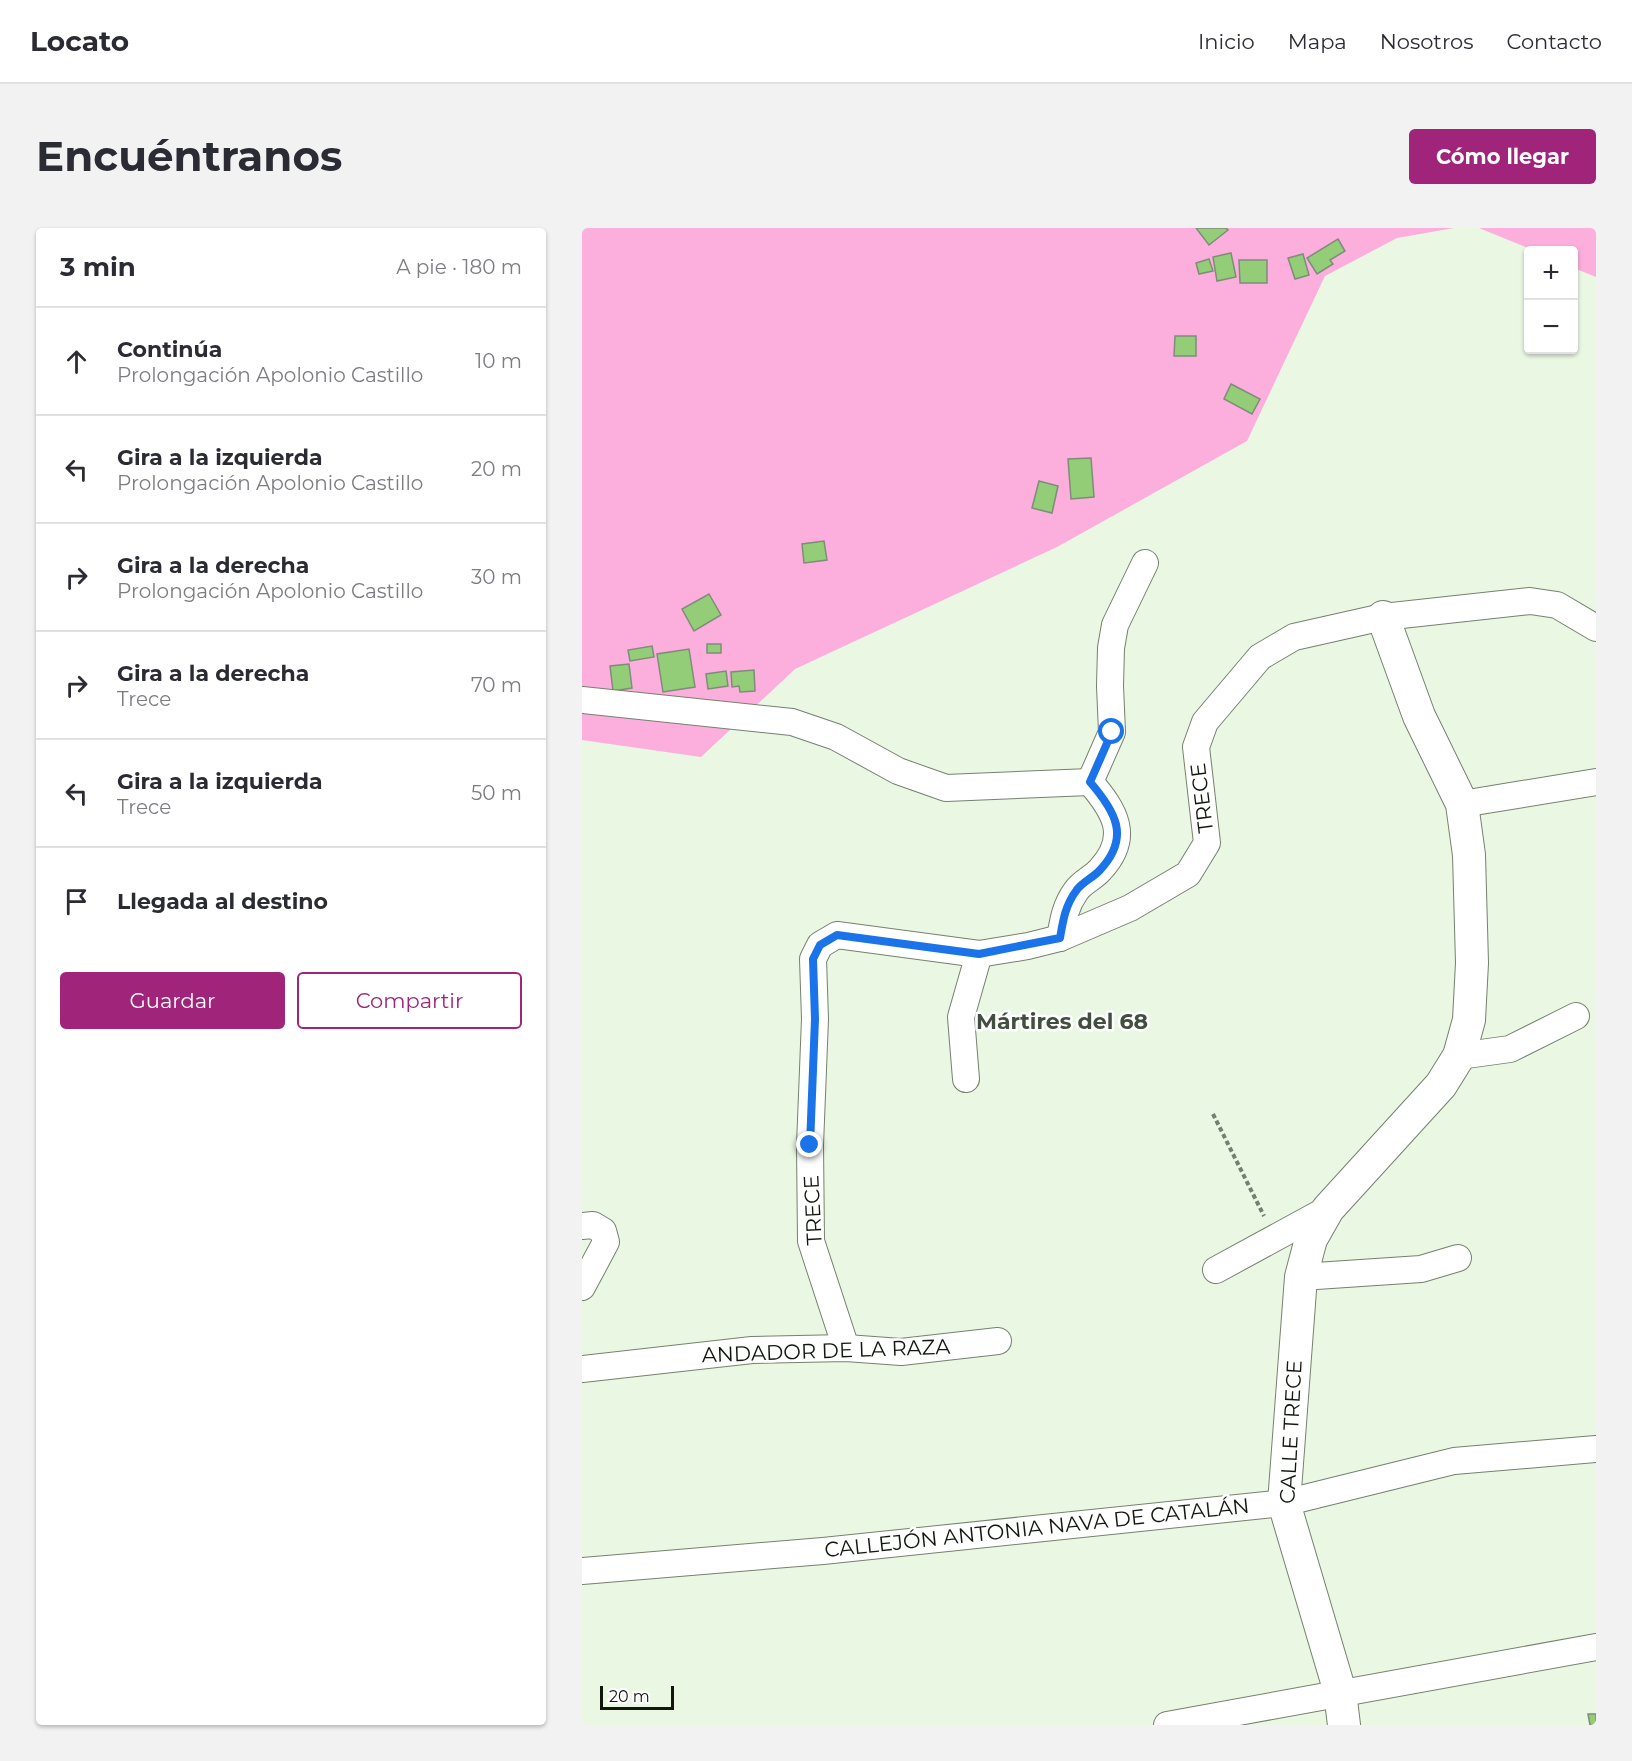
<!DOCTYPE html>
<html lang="es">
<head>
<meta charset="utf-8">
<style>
	body { margin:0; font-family:Montserrat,sans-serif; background:#f2f2f3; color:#2b2b33 }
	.controls { position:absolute; right:18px; top:18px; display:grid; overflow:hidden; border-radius:6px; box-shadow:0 2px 4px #0004 }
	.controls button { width:54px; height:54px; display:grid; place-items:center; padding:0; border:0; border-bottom:2px solid #e1e1e2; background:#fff; color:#2b2b33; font:30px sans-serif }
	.scale { position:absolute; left:18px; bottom:15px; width:74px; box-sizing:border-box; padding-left:6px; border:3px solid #11160f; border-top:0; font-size:16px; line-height:21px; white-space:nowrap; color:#11160f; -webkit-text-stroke:4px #fff; paint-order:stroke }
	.stop { position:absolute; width:18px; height:18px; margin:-14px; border:4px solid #1a73e8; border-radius:50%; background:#fff }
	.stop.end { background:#1a73e8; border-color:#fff; box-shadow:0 2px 6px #0008 }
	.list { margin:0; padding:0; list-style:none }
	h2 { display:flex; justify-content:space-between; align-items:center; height:78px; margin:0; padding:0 24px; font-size:26px }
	h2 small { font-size:20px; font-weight:400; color:#7c7c81 }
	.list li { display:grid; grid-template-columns:39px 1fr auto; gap:18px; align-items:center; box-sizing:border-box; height:108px; padding:0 24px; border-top:2px solid #e1e1e2 }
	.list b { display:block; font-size:22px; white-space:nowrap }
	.list p { margin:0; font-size:20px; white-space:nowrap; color:#7c7c81 }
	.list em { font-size:20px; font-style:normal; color:#7c7c81 }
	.actions { display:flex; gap:12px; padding:18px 24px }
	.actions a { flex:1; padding:14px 0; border:2px solid #a0247a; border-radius:6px; text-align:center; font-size:21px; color:#a0247a }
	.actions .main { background:#a0247a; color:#fff }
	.icon { flex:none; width:33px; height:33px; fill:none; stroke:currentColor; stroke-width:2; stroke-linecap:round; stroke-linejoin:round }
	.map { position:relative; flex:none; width:1014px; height:1497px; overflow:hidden; border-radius:6px }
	header { display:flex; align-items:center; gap:36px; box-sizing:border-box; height:84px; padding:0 30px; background:#fff; border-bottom:2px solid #e1e1e2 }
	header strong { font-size:28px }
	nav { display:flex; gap:33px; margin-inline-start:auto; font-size:21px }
	.intro { display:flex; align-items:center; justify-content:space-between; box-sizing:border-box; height:144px; padding:0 36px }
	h1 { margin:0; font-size:42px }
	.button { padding:15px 27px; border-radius:6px; background:#a0247a; color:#fff; font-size:21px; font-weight:700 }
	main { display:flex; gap:36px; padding:0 36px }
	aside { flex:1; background:#fff; border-radius:6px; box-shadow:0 2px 4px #0004 }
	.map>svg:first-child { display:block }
	.green { fill:#fcaedc }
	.building { fill:#93cd78; stroke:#7f8c7a; stroke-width:1.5 }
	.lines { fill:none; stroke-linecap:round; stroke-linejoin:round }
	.minor-casing { stroke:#75816f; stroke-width:28 }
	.tertiary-casing { stroke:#75816f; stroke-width:34 }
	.path { stroke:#757e71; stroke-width:4; stroke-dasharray:4.5 3; stroke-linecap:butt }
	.minor { stroke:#fff; stroke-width:26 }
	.tertiary { stroke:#fff; stroke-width:32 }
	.route { stroke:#1a73e8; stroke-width:8 }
	.labels { text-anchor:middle; stroke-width:5; stroke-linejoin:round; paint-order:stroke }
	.street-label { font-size:21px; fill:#11160f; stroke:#fff }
	.neighbourhood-label { font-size:22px; font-weight:bold; fill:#434f3e; stroke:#fff }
</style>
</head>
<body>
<header>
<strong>Locato</strong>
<nav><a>Inicio</a><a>Mapa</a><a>Nosotros</a><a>Contacto</a></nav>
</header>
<div class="intro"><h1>Encuéntranos</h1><a class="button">Cómo llegar</a></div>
<main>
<aside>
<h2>3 min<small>A pie · 180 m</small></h2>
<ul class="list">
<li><svg class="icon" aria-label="ahead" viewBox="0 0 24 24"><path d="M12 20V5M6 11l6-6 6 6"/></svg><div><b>Continúa</b><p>Prolongación Apolonio Castillo</p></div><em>10 m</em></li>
<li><svg class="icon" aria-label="left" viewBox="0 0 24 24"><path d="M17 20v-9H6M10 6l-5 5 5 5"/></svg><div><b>Gira a la izquierda</b><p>Prolongación Apolonio Castillo</p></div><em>20 m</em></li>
<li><svg class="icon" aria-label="right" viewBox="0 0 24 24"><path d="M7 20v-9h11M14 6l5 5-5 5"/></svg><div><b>Gira a la derecha</b><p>Prolongación Apolonio Castillo</p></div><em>30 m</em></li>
<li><svg class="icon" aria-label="right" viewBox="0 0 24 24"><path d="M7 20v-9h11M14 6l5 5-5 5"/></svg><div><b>Gira a la derecha</b><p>Trece</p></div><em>70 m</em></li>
<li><svg class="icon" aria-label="left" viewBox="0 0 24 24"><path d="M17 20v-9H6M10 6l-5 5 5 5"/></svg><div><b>Gira a la izquierda</b><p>Trece</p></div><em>50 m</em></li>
<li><svg class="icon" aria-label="arrive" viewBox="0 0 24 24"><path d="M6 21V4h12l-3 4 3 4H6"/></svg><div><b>Llegada al destino</b></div></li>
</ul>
<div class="actions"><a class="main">Guardar</a><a>Compartir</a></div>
</aside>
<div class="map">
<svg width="1014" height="1497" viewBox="0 0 1014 1497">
	<rect width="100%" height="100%" fill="#e9f7e3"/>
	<g class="green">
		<polygon points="0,0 872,0 815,10 743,48 665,213 475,319 213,441 119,529 0,512"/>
		<polygon points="897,0 1014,0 1014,49 992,40 992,22 951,22"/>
	</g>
	<g class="building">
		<polygon points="614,0 644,0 646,2 627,17"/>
		<polygon points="756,11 763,23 748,32 751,36 735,46 725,30"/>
		<polygon points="649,25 654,49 635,53 631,29"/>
		<polygon points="721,26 727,47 713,51 706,30"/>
		<polygon points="627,31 631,43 617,46 614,35"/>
		<polygon points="657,32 685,32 685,55 658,55"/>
		<polygon points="593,108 614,108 614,128 592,128"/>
		<polygon points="649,156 678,171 670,186 642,171"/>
		<polygon points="509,230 512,269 489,271 486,231"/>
		<polygon points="457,253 476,258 470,285 450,280"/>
		<polygon points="242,313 245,332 222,335 220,316"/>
		<polygon points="127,366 139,387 112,403 100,381"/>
		<rect x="125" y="416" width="14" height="9"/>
		<polygon points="70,418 72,429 48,433 46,422"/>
		<polygon points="107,421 113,459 81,464 75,426"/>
		<polygon points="47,436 50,460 31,463 28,438"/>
		<polygon points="172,442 173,463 158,464 157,458 150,459 149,444"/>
		<polygon points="144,443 146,458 126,461 124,446"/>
		<polygon points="1006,1486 1014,1486 1014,1497 1008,1497"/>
	</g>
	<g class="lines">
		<defs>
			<g id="minor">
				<polyline points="0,472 210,494 254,509 316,543 364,560 508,554"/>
				<polyline points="880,576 1014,554"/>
				<path d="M478,710C481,693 483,678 494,663C500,654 511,650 518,642C549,609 533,583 508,554L530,504L528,458L529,420L533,397L563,335"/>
				<polyline points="877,828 928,821 994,788"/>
				<polyline points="384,851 379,789 397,726"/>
				<polyline points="0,998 11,997 21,1003 24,1014 0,1059"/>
				<polyline points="634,1042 746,981"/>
				<polyline points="719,1049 839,1041 876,1030"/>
				<polyline points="264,1120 229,1013 228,917 233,791 231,731 238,717 255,707 397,726 446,718 478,710 548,680 606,646 625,615 614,519 623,494 678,429 712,409 801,389 948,373 975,377 1014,400"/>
				<polyline points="0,1141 170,1122 264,1120 319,1124 416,1113"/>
				<polyline points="0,1343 241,1323 702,1275 872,1233 1014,1221"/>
				<polyline points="585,1497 1014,1419"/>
			</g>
			<polyline id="tertiary" points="762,1497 758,1464 702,1275 719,1049 729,1011 746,981 859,857 877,828 887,792 890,735 887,627 880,576 837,488 801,389"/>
		</defs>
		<use href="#minor" class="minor-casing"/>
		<use href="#tertiary" class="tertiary-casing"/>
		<polyline class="path" points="631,886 682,988"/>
		<use href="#minor" class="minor"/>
		<use href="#tertiary" class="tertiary"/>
	</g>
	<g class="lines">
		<path class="route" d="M228,917L233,791L231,731L238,717L255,707L397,726L478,710C481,693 483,678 494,663C500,654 511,650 518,642C549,609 533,583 508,554L530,504"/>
	</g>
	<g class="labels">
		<g class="street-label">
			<text transform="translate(620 570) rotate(-97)" y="7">TRECE</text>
			<text transform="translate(231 982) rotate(-93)" y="7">TRECE</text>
			<text transform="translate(244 1123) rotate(-2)" y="7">ANDADOR DE LA RAZA</text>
			<text transform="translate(709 1204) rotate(-87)" y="7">CALLE TRECE</text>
			<text transform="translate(455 1300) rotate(-6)" y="7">CALLEJÓN ANTONIA NAVA DE CATALÁN</text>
		</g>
		<g class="neighbourhood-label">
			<text x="480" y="801">Mártires del 68</text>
		</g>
	</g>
</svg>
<div class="controls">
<button>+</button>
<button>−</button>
</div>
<div class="scale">20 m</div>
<div class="stop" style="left:530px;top:504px"></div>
<div class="stop end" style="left:228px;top:917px"></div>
</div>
</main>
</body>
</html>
